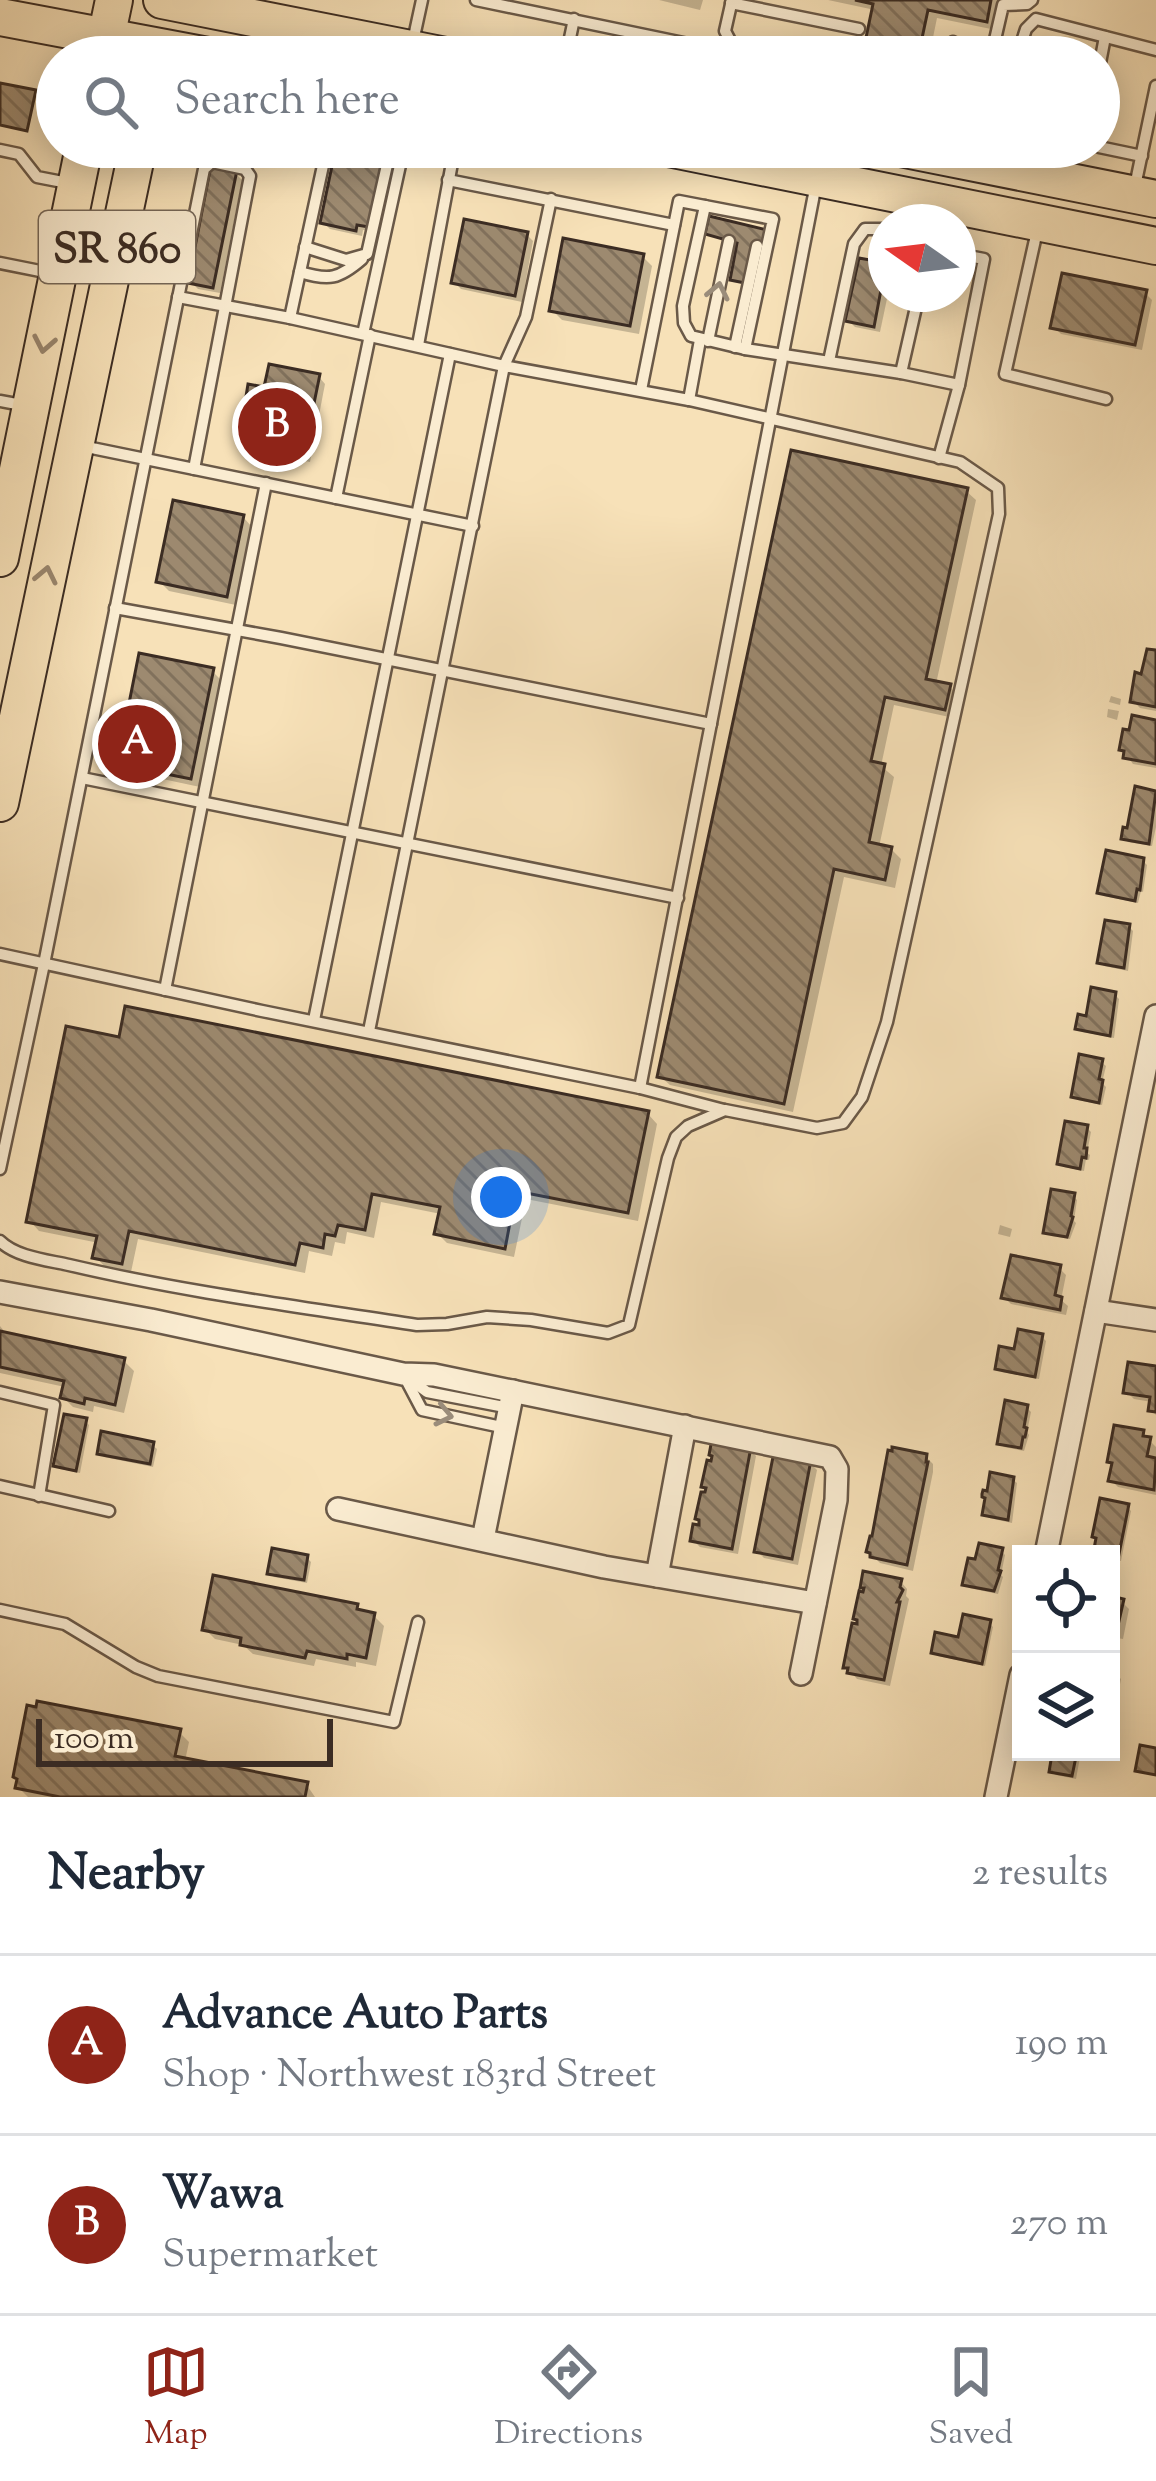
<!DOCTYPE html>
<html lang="en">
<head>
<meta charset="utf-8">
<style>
	body { margin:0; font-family:"Sorts Mill Goudy",serif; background:#f6f6f7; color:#1f2937 }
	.controls { position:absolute; right:36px; bottom:36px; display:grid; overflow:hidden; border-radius:0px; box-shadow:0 6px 30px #0003 }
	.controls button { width:108px; height:108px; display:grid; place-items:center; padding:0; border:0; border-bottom:3px solid #e0e1e3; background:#fff; color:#1f2937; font:60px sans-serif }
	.compass { position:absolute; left:868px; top:204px; width:108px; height:108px; border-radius:50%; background:#fff; box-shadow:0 6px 30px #0003; rotate:284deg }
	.scale { position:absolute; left:36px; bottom:30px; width:297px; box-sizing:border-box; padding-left:12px; border:6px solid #3b2c23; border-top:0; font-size:33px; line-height:42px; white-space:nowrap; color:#3b2c23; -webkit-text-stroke:9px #faecd1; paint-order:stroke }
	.you { position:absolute; left:501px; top:1197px; width:42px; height:42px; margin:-30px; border:9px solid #fff; border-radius:50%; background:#1a73e8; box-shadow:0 0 0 18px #1a73e833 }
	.badge { display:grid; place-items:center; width:78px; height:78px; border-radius:50%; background:#8f2418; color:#fff; font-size:39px; font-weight:700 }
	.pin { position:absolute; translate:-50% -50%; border:6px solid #fff; box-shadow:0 3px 12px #0006 }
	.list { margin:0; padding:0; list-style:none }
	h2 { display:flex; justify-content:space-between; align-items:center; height:156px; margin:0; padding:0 48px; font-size:51px }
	h2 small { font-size:39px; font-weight:400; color:#747a83 }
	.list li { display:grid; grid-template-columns:78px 1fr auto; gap:36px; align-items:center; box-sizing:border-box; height:180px; padding:0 48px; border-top:3px solid #e0e1e3 }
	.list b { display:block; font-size:45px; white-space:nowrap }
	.list p { margin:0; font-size:39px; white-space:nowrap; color:#747a83 }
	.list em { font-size:39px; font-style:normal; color:#747a83 }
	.icon { flex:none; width:66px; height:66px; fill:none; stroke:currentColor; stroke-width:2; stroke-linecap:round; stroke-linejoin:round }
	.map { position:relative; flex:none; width:1156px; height:1797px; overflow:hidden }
	.search { position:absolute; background:#fff; box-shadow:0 6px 30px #0003; left:36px; right:36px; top:36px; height:132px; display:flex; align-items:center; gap:30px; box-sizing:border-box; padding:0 42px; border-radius:66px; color:#747a83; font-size:45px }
	.sheet { height:516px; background:#fff }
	nav { display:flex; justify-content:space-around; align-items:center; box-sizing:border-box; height:168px; border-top:3px solid #e0e1e3; background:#fff; font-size:33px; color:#747a83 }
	nav a { display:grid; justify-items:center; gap:6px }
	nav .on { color:#8f2418 }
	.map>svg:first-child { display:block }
	.shadow { fill:#0003 }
	.building { fill:url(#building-back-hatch); stroke:#3b2c23; stroke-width:3 }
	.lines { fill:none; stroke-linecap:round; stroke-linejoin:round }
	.service-casing { stroke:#6a5948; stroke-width:15 }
	.minor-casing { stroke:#6a5948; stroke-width:26 }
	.primary-casing { stroke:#3b2c23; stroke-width:40 }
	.service { stroke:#faecd1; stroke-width:10 }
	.minor { stroke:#faecd1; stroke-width:21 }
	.primary { stroke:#f7e1b8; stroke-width:36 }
	.oneway { stroke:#9a8c7a }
	.oneway2 { stroke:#99866e }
	.labels { text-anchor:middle; stroke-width:12; stroke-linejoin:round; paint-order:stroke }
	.shield { fill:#faecd1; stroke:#746657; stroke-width:3 }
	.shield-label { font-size:42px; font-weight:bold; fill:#3b2c23 }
</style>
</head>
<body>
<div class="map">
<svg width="1156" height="1797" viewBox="0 0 1156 1797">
	<defs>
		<pattern id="building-back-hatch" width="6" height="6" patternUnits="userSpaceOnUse" patternTransform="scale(3)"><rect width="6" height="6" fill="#9d8a70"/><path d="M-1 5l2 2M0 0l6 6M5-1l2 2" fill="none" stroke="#81715c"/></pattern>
	</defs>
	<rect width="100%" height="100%" fill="#f7e1b8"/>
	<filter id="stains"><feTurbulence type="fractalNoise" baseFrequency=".00167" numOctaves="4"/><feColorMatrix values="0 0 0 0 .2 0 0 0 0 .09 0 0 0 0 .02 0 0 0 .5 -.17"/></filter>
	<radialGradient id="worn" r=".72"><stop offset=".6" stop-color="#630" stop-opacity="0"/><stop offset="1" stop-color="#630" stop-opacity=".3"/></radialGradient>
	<g class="shadow">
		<polygon points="659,0 703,0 700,10"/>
		<polygon points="828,0 1002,0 996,30 937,18 929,57 865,57 875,10"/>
		<polygon points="339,147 388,147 375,232 363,230 362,236 330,229 323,222"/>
		<polygon points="235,173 242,180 220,293 198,289 191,282"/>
		<polygon points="526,234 533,241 522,302 461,289 454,282"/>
		<polygon points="643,257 652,266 639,334 562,320 552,310"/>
		<polygon points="885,266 888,294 880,332 855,327 848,320"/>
		<polygon points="1145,293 1152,300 1142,350 1061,334 1054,327"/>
		<polygon points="319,377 325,384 310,462 251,450 244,443"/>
		<polygon points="966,491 976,500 936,684 950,687 959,697 954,718 894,705 881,766 894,777 879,847 891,849 901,859 895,888 844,877 793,1112 670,1085 660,1076"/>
		<polygon points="243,517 252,527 236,605 169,591 159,581"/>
		<polygon points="1156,653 1156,711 1140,708 1133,701"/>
		<polygon points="212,671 222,681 200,787 130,772 120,763"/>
		<polygon points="1111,696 1121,699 1120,705 1109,702"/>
		<polygon points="1108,709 1119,711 1117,720 1107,717"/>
		<polygon points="1156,723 1156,768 1133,764 1122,749"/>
		<polygon points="1137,790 1156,794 1156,827 1152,846 1128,842 1124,838 1129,831"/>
		<polygon points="1142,860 1147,865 1143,892 1141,891 1138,903 1104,896 1100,892"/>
		<polygon points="1129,927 1133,931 1128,971 1104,966 1100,962"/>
		<polygon points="1115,995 1119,999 1114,1038 1083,1032 1079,1028"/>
		<polygon points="121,1040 648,1114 657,1124 638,1221 526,1199 514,1257 447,1243 437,1233 441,1214 381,1202 374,1238 347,1232 345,1244 335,1242 332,1256 309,1251 305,1273 138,1239 131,1272 105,1267 96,1257 99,1243 39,1231 30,1221"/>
		<polygon points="1101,1062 1106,1066 1102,1083 1106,1087 1102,1105 1078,1100 1074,1096"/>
		<polygon points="1087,1128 1091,1132 1087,1153 1090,1155 1089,1160 1086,1159 1084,1171 1064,1167 1060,1163"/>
		<polygon points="1073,1196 1077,1200 1074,1221 1076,1223 1070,1239 1051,1236 1047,1232"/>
		<polygon points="1000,1225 1012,1229 1010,1237 998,1234"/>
		<polygon points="1059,1268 1066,1275 1061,1300 1068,1306 1066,1315 1011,1304 1004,1297"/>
		<polygon points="0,1326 4,1331 4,1335 124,1361 134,1371 124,1413 94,1406 93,1412 73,1407 63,1397 65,1387 0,1373"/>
		<polygon points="1042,1337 1046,1341 1039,1379 1002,1372 998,1368"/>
		<polygon points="1156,1369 1156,1415 1151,1410 1152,1402 1134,1399 1127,1392"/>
		<polygon points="1027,1408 1031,1412 1027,1432 1029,1435 1024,1451 1004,1447 1000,1443"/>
		<polygon points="85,1421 89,1425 80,1473 61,1469 57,1465"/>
		<polygon points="1142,1433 1156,1447 1156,1495 1118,1487 1111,1480"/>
		<polygon points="152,1445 157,1449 153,1467 104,1457 100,1453"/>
		<polygon points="749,1449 756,1456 738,1554 700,1547 693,1540 701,1528 707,1496"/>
		<polygon points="926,1457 933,1464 933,1472 913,1571 880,1563 873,1556"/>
		<polygon points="810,1463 817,1470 798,1565 764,1558 757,1551"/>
		<polygon points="1012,1479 1017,1483 1012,1523 989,1518 985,1514"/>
		<polygon points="1127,1507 1131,1511 1121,1561 1111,1559 1111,1554 1097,1554 1099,1540"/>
		<polygon points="1001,1551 1005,1555 1001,1575 1003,1577 998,1594 969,1588 965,1584"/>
		<polygon points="307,1558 311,1562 307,1583 274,1577 270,1573"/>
		<polygon points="1111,1580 1119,1587 1116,1600 1122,1602 1129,1609 1123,1639 1111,1637"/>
		<polygon points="901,1582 907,1589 906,1596 909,1599 890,1686 857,1679 847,1667 859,1628"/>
		<polygon points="356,1606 364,1614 374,1616 384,1626 376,1666 356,1662 356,1667 316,1659 314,1666 253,1654 243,1645 215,1639 205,1629"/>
		<polygon points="989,1623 993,1627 985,1666 938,1656 934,1652"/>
		<polygon points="1111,1656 1120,1663 1118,1676 1121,1679 1116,1705 1112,1704 1111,1709"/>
		<polygon points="179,1732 189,1742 185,1761 306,1784 315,1797 28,1797 18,1787"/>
		<polygon points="1051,1752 1081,1752 1076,1779 1056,1775 1052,1771 1055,1756"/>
	</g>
	<g class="building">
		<polygon points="855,0 991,0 987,22 928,10 918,57 862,57 873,4"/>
		<polygon points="1025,43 1064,52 1063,57 1022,57"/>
		<polygon points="0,83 36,90 27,131 0,125"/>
		<polygon points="336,147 381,147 380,151 384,152 369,227 357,225 356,231 320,223"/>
		<polygon points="211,165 237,170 213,288 188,283"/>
		<polygon points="709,216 767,230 763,247 745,283 730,280 737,243 705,234"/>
		<polygon points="464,219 528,232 515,296 451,283"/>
		<polygon points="563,238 644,254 630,326 549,311"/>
		<polygon points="859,258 886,263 874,327 845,321"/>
		<polygon points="1062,273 1147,290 1135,345 1050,328"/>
		<polygon points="269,364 320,374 303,457 241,444 248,410 244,409 248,384 264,387"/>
		<polygon points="791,450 968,488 926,679 951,684 945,710 885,697 871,761 885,764 869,842 892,847 885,880 834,869 784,1104 657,1077"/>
		<polygon points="173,500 244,515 227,597 156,582"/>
		<polygon points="1147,649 1156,650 1156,707 1130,702 1135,672 1141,674"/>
		<polygon points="139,653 214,668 191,779 117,764"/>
		<polygon points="1132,715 1156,720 1156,764 1123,758 1124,751 1119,750 1123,729 1129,730"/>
		<polygon points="1135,786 1156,791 1149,844 1121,839 1123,827 1127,828"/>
		<polygon points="1106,850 1144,858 1140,890 1137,889 1135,901 1097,893"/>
		<polygon points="1105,920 1130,924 1124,968 1097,963"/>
		<polygon points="1091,987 1116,992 1110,1036 1075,1029 1078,1014 1086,1016"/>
		<polygon points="125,1006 649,1111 628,1213 516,1191 505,1249 434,1234 440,1207 372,1194 365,1230 338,1225 335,1236 325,1234 323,1248 300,1243 295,1265 129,1231 122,1264 92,1258 97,1236 26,1222 66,1026 119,1037"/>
		<polygon points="1079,1054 1103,1059 1099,1079 1103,1080 1099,1103 1071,1097"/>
		<polygon points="1065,1121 1088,1125 1084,1148 1087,1148 1086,1158 1082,1157 1080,1169 1057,1164"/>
		<polygon points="1051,1189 1075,1193 1071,1216 1073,1217 1067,1237 1043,1233"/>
		<polygon points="1011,1255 1061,1265 1055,1295 1062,1297 1060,1310 1001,1298"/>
		<polygon points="1018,1329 1043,1334 1035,1377 995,1369 999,1346 1014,1349"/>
		<polygon points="0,1331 125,1358 115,1405 85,1398 84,1404 60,1398 64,1381 0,1367"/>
		<polygon points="1128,1362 1156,1366 1156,1412 1148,1411 1150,1397 1123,1393"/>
		<polygon points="1005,1400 1028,1405 1024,1427 1027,1428 1025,1437 1023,1437 1021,1448 997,1444"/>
		<polygon points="64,1414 87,1418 76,1471 53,1466"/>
		<polygon points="1114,1425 1144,1430 1143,1436 1151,1437 1147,1456 1156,1458 1154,1490 1108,1481 1112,1463 1107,1462"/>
		<polygon points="101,1431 154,1442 150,1464 97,1454"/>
		<polygon points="712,1439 751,1447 732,1549 690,1541 693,1524 699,1525 699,1520 695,1519 701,1492 705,1492 706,1488 701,1487 707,1460 711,1461 712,1456 709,1455"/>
		<polygon points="892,1447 927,1454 926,1462 928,1462 907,1565 870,1557 870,1553 866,1552 870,1536 872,1536 888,1450 892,1451"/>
		<polygon points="774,1452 811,1460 792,1559 754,1552"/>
		<polygon points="990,1472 1014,1477 1008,1520 982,1515 985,1498 982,1497 982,1494 983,1490 987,1491"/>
		<polygon points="1100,1498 1129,1504 1118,1559 1111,1558 1111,1554 1093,1554 1096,1538 1092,1537"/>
		<polygon points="979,1543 1003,1548 998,1570 1001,1571 994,1591 962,1585 968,1558 975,1559"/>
		<polygon points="272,1548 308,1555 304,1580 267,1574"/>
		<polygon points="863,1571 902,1579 900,1587 903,1590 897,1602 900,1602 884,1680 847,1673 848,1668 843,1668 852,1623 857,1624 857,1620 853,1619 859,1591 863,1592 864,1588 860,1588"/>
		<polygon points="213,1575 358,1604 357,1609 375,1613 366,1658 347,1654 347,1659 307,1651 305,1658 240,1645 241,1638 202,1630"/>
		<polygon points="1111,1596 1124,1599 1116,1634 1111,1633"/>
		<polygon points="963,1614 991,1620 982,1664 931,1653 935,1632 958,1637"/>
		<polygon points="37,1701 181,1729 175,1756 308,1782 305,1797 60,1797 15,1788 17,1779 13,1777 27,1705 36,1707"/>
		<polygon points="1140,1745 1156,1748 1156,1775 1135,1771"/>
		<polygon points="1077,1752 1072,1776 1049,1772 1052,1754 1048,1752"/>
	</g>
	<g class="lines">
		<defs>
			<g id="service">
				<polyline points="476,0 751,57"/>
				<polyline points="732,0 725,31 737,54"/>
				<polyline points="731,3 859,29"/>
				<polyline points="412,46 422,0"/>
				<polyline points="566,57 574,19"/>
				<polyline points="949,57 953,42"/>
				<polyline points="991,57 1003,5 1027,4 1032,0"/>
				<polyline points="1017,57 1026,29 1036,19 1156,50"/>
				<polyline points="1099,68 1105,37"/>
				<polyline points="1099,147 1142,156"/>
				<polyline points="0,150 19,154 37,177 73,184"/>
				<polyline points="448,180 674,225"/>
				<polyline points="1134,191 1156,86"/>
				<polyline points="705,206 683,306 684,323 691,336 745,349 901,373 959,385 984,259 958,254"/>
				<polyline points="1037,231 1005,374 1106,399"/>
				<polyline points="305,247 346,260 367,254 389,156 398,147"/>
				<polyline points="0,263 50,273"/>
				<path d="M300,272C329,281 339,279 362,259"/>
				<polyline points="290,318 327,147"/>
				<polyline points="363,334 404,147"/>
				<polyline points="708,341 729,241"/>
				<polyline points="418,345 455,147"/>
				<polyline points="735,347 757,246"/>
				<polyline points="829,361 854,244 865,229 886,229"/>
				<polyline points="901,373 919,294"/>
				<polyline points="641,390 679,201 773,219 745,349"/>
				<polyline points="689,400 700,340"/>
				<polyline points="0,401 22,405"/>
				<polyline points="82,446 473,526"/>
				<polyline points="939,458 959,385"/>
				<polyline points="336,498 370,335"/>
				<polyline points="115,608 281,638 711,724"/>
				<polyline points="82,778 678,898"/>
				<polyline points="0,954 262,1011 640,1088 724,1110"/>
				<polyline points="165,990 266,483"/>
				<polyline points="314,1020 450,354"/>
				<polyline points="369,1031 504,366 526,317 551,199"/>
				<path d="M640,1088C700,787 760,486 816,184"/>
				<polyline points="0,1169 44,964 204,169 212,162 245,169 250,176 194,469"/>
				<path d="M0,1241C16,1257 47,1260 69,1265C184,1292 301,1307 417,1325L447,1324L487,1317L531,1320L608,1333L629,1325L668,1158L676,1137L688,1126L725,1110L817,1128L843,1123L862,1097L887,1022L999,514L998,488L960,462L689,400L504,366L290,318L178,297"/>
				<polyline points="403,1374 422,1410 506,1428"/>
				<polyline points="411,1380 427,1392 510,1408"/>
				<polyline points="0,1392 54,1405 39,1496"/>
				<polyline points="0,1486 109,1511"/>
				<polyline points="0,1610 65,1624 136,1667 158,1676 394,1722 418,1622"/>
			</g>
			<g id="minor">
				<polyline points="0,1292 151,1320 403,1374 434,1375 830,1457 837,1469 836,1500 801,1674"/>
				<polyline points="1096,1311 1156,1320"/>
				<polyline points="338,1509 604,1567 815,1603"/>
				<polyline points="483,1539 513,1391"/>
				<polyline points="1046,1554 1156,1016"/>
				<polyline points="657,1576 685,1426"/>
				<polyline points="996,1797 1021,1675"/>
			</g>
			<g id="primary">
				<polyline points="162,0 451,57"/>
				<polyline points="0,17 213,57"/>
				<polyline points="102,57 114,0"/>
				<polyline points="663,147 1156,246"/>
				<polyline points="895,147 1156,199"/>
				<polyline points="0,558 84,147"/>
				<polyline points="0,803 138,147"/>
			</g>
		</defs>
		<use href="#service" class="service-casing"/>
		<use href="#minor" class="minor-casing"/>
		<use href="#primary" class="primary-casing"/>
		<use href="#service" class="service"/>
		<use href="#minor" class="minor"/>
		<use href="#primary" class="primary"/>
	</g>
	<defs><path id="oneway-chevron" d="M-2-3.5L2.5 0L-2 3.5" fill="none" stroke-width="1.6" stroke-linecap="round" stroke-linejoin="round" transform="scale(3)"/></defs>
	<g class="oneway">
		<use href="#oneway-chevron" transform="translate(718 291) rotate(-78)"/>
		<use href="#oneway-chevron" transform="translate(444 1415) rotate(12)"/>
	</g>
	<g class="oneway2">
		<use href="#oneway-chevron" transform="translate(44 344) rotate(101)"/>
		<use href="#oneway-chevron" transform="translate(46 575) rotate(-78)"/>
	</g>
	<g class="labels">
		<rect class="shield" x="39" y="211" width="156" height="72" rx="9"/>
		<g class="shield-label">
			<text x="117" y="262">SR 860</text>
		</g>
	</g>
	<rect width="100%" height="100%" filter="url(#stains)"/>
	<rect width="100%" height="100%" fill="url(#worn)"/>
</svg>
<div class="controls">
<button><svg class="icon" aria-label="locate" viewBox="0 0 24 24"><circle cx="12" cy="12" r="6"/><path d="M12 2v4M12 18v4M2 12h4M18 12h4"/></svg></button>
<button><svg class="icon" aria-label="layers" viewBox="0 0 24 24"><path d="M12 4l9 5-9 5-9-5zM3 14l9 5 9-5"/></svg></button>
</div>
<svg class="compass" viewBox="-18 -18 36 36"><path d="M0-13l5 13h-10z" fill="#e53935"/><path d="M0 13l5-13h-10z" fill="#747a83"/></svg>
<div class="scale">100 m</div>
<div class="you"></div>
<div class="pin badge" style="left:137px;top:744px">A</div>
<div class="pin badge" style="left:277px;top:427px">B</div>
<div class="search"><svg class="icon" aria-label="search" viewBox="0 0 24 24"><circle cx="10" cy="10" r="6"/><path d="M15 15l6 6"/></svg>Search here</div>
</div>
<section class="sheet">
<h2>Nearby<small>2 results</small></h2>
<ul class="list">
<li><span class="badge">A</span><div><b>Advance Auto Parts</b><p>Shop · Northwest 183rd Street</p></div><em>190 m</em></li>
<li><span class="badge">B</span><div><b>Wawa</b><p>Supermarket</p></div><em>270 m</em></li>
</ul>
</section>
<nav>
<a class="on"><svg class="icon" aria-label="map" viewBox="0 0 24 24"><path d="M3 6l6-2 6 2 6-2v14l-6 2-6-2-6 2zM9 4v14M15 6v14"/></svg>Map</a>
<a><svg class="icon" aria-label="directions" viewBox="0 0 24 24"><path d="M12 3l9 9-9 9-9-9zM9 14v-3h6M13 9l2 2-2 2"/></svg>Directions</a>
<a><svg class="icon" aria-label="saved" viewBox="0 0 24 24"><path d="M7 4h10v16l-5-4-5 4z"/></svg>Saved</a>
</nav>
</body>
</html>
